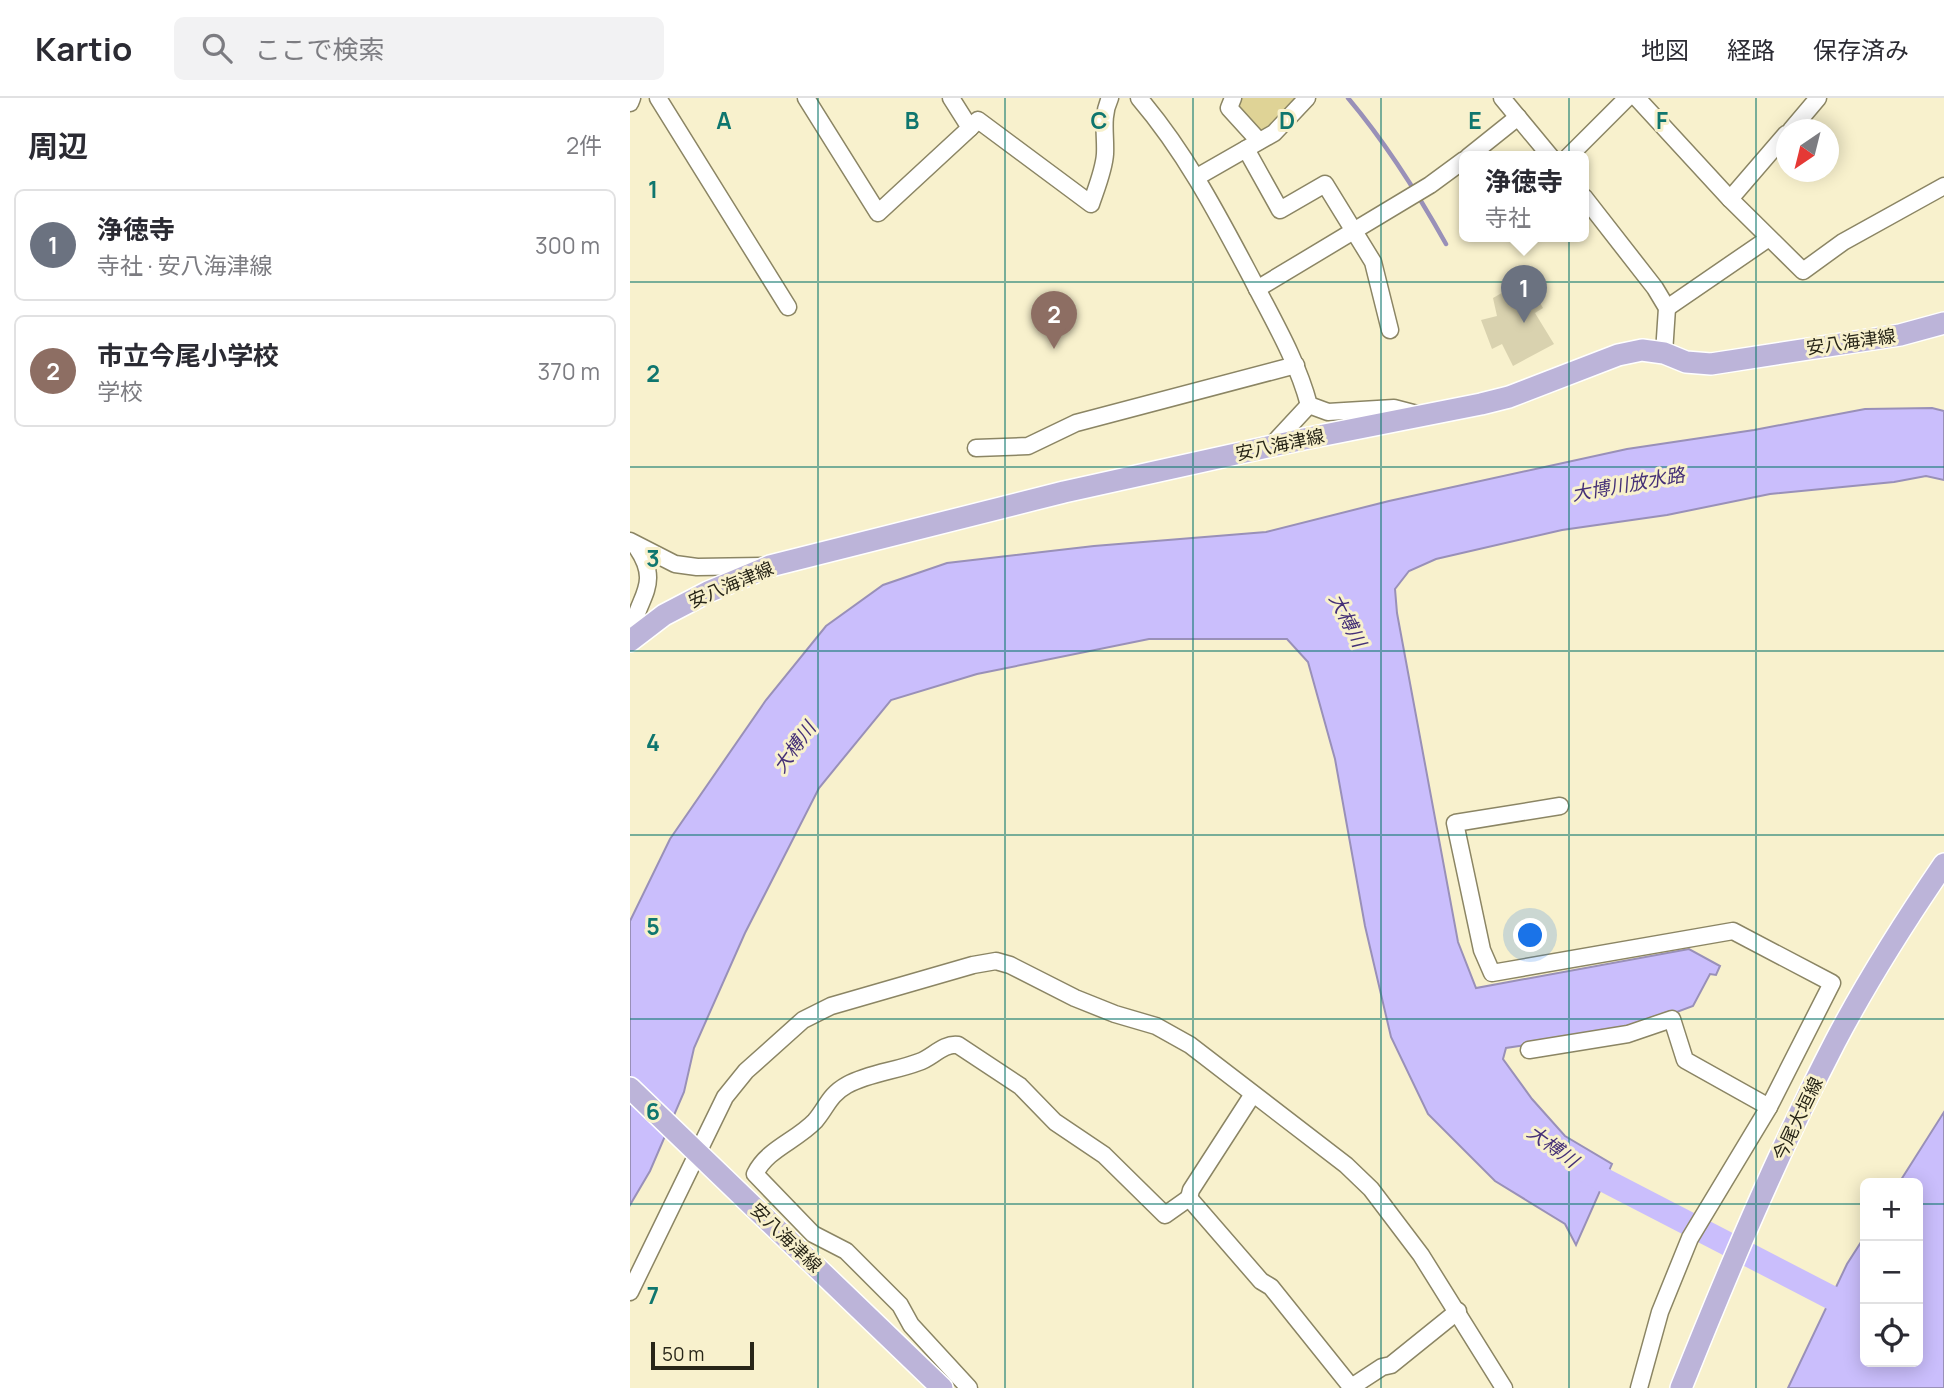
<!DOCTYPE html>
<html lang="ja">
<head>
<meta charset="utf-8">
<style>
	body { margin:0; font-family:Manrope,"Noto Sans JP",sans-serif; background:#f2f2f3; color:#2b2b33 }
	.controls { position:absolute; right:21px; bottom:21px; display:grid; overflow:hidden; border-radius:10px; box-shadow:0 4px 18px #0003 }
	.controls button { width:63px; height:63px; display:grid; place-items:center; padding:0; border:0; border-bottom:2px solid #e1e1e2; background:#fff; color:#2b2b33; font:35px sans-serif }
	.compass { position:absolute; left:1146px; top:21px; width:63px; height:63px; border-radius:50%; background:#fff; box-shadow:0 4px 18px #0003; rotate:215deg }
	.scale { position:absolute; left:21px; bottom:18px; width:103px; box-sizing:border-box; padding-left:7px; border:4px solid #282618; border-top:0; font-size:19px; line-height:24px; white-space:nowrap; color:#282618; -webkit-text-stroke:5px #f8f1cd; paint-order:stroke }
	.you { position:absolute; left:901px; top:838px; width:24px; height:24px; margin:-18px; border:5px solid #fff; border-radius:50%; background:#1a73e8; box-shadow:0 0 0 10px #1a73e833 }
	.badge { display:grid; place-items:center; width:46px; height:46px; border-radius:50%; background:#b45309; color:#fff; font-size:23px; font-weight:700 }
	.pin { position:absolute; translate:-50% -58px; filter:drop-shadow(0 2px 4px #0008) }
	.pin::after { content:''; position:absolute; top:37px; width:24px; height:21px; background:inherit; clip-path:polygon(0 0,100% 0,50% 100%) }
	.popup { position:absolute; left:829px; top:53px; width:130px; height:91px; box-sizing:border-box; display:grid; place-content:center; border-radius:10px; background:#fff; filter:drop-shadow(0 2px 5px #0005); font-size:23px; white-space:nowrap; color:#7c7c81 }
	.popup b { font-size:26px; color:#2b2b33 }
	.popup::after { content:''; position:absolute; left:50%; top:100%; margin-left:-14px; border:14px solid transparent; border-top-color:#fff }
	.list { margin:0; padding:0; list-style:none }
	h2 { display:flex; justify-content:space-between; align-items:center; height:91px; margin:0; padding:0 28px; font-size:30px }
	h2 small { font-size:23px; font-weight:400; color:#7c7c81 }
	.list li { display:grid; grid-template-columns:46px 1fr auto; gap:21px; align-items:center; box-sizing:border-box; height:112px; margin:0 14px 14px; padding:0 14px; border:2px solid #e1e1e2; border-radius:10px }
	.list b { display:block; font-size:26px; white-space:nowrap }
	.list p { margin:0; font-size:23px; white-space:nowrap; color:#7c7c81 }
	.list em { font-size:23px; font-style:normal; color:#7c7c81 }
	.icon { flex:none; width:38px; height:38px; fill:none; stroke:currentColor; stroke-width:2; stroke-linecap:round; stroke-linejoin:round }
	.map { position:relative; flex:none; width:1314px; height:1290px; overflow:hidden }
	header { display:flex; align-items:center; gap:42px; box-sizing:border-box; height:98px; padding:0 35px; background:#fff; border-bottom:2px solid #e1e1e2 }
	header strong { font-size:33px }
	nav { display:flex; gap:38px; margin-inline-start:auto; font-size:24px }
	.search { width:490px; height:63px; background:#f2f2f3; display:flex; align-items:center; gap:18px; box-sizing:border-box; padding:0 24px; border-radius:10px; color:#7c7c81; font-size:26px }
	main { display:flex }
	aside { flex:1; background:#fff }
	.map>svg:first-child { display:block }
	.green { fill:#dfd396 }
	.water { fill:#cabefc; stroke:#9990b8; stroke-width:2 }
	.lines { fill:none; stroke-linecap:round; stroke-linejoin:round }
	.stream { stroke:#9990b8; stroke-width:4.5 }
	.river { stroke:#cabefc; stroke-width:24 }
	.building { fill:#d9d2af }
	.minor-casing { stroke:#8b8564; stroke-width:19 }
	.major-casing { stroke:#fff; stroke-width:24 }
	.minor { stroke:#fff; stroke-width:16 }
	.major { stroke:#bcb4d9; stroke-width:21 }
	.grid { fill:none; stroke:#0f766e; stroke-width:2; stroke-opacity:0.55 }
	.labels { text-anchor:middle; stroke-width:6; stroke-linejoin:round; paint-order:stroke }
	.street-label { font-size:18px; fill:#282618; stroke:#f8f1cd }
	.water-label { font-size:19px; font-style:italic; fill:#453077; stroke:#f8f1cd }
	.grid-label { font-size:23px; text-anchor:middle; font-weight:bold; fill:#0f766e; stroke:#f8f1cd; stroke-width:6; stroke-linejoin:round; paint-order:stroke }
</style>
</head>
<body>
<header>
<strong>Kartio</strong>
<div class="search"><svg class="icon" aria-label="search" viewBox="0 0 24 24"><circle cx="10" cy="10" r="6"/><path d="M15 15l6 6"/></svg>ここで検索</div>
<nav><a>地図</a><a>経路</a><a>保存済み</a></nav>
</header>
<main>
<aside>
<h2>周辺<small>2件</small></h2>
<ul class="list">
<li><span class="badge" style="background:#6b7280">1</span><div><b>浄徳寺</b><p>寺社 · 安八海津線</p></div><em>300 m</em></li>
<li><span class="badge" style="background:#8d6e63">2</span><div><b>市立今尾小学校</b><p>学校</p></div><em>370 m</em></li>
</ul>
</aside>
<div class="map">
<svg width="1314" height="1290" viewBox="0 0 1314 1290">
	<rect width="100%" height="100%" fill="#f8f1cd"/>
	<polygon class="green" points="606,0 670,0 641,31 630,37 604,10"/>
	<g class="water">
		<polygon points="1302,310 1314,313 1314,382 1296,378 1264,384 1140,396 1037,417 932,432 806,461 779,473 765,491 767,515 828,844 846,890 1059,851 1090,868 1086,877 1080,876 1063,908 1001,931 876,950 873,961 902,1001 935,1038 982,1066 946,1147 935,1126 865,1083 798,1016 761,939 735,828 705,661 678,564 657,541 519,541 347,576 261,602 189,690 115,835 64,950 54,994 20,1073 0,1107 0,823 40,741 136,602 196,528 253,487 317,465 464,448 636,434 759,403 997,351 1124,332 1235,311"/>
		<polygon points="1314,1014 1314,1290 1158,1290 1217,1166 1235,1138 1235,1264 1288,1264 1288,1085 1269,1085"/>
	</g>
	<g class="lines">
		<path class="stream" d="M718,0C756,45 787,94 816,146"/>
		<polyline class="river" points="947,1068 1235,1217"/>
	</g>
	<polygon class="building" points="896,181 913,210 905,215 924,246 883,268 872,246 862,251 851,222 867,218 863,200"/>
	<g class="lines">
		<defs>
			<g id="minor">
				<polyline points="28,0 158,209"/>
				<polyline points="176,0 248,115 340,30 321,0"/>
				<path d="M509,0C556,55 588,117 622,181C643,222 667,262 679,307L698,314L764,310L787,316"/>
				<polyline points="603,0 599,10 629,43"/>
				<polyline points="872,0 921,59"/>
				<polyline points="1007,0 1100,101 1173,173 1213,144 1314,88"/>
				<polyline points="0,5 2,0"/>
				<path d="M340,30L348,22L461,106C466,91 474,72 475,56C476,37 471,19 480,0"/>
				<polyline points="1161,32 1188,0"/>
				<polyline points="616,51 650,112 695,86 743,164 760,232"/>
				<polyline points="838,59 888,19"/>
				<polyline points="938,59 997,0"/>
				<polyline points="567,79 644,35 677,0"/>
				<polyline points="954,99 1025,190 1037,210 1034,255"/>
				<polyline points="1100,101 1156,36"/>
				<polyline points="627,191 800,87 834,62"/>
				<polyline points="1037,210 1139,140"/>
				<polyline points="640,349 679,307"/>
				<polyline points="346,350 398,348 446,325 666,267"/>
				<polyline points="0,443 45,466 67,469 132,468"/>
				<path d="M2,542C2,500 36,490 5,447"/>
				<polyline points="899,952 998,936 1042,921 1055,962 1139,1009 1202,885 1103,833 862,875 852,852 825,725 930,708"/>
				<polyline points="559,1100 561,1092 623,996"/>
				<polyline points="0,1194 95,999 116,973 173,922 201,908 343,867 366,863 380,867 445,900 485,916 526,928 560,947 716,1067 741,1091 791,1157 874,1290"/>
				<path d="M339,1290L281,1227L270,1207L216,1153L183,1136L125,1076C137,1051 166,1043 185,1023C197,1009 199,997 217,987C239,975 266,973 289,964C302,960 313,945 328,947L390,988L425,1024L474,1057L535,1117L559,1100L631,1183L641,1189L722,1290"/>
				<polyline points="720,1290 752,1269 761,1267 828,1213"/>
				<polyline points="1009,1290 1030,1214 1060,1140 1139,1009"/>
			</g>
			<g id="major">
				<polyline points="0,543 34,517 78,494 140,468 434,394 674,341 851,306 879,299 988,257 1012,252 1034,255 1056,264 1081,266 1270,237 1314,225"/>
				<polyline points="0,990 312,1290"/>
				<path d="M1051,1290C1098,1173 1147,1056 1205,944C1237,883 1275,823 1314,766"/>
			</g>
		</defs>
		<use href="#minor" class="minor-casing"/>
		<use href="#major" class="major-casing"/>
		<use href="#minor" class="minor"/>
		<use href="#major" class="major"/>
	</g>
	<path class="grid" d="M188,0V1290M375,0V1290M563,0V1290M751,0V1290M939,0V1290M1126,0V1290M0,184H1314M0,369H1314M0,553H1314M0,737H1314M0,921H1314M0,1106H1235M1288,1106H1314"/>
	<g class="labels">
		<g class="street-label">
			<text transform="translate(1221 244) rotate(-8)" y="6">安八海津線</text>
			<text transform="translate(650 347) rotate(-12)" y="6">安八海津線</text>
			<text transform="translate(101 487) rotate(-23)" y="6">安八海津線</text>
			<text transform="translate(1168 1021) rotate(-64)" y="6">今尾大垣線</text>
			<text transform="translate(156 1140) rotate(44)" y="6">安八海津線</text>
		</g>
		<g class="water-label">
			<text transform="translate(998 386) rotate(-10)" y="7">大博川放水路</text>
			<text transform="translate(718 522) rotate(63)" y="7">大榑川</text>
			<text transform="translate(164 649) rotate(-54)" y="7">大榑川</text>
			<text transform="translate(923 1048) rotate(36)" y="7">大榑川</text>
		</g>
	</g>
	<g class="grid-label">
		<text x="94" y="31">A</text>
		<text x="282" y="31">B</text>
		<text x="469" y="31">C</text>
		<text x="657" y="31">D</text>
		<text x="845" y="31">E</text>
		<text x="1032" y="31">F</text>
		<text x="23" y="100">1</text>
		<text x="23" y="284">2</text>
		<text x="23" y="469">3</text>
		<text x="23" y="653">4</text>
		<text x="23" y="837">5</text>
		<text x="23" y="1022">6</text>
		<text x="23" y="1206">7</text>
	</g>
</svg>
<div class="controls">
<button>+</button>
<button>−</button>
<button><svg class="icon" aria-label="locate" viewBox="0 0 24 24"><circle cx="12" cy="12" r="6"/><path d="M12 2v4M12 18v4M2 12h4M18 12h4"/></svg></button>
</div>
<svg class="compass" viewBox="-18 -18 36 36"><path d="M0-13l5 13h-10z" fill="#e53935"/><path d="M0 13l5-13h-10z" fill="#7c7c81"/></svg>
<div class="scale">50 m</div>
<div class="you"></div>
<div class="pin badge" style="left:894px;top:225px;background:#6b7280">1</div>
<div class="popup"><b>浄徳寺</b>寺社</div>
<div class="pin badge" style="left:424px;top:251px;background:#8d6e63">2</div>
</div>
</main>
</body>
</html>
